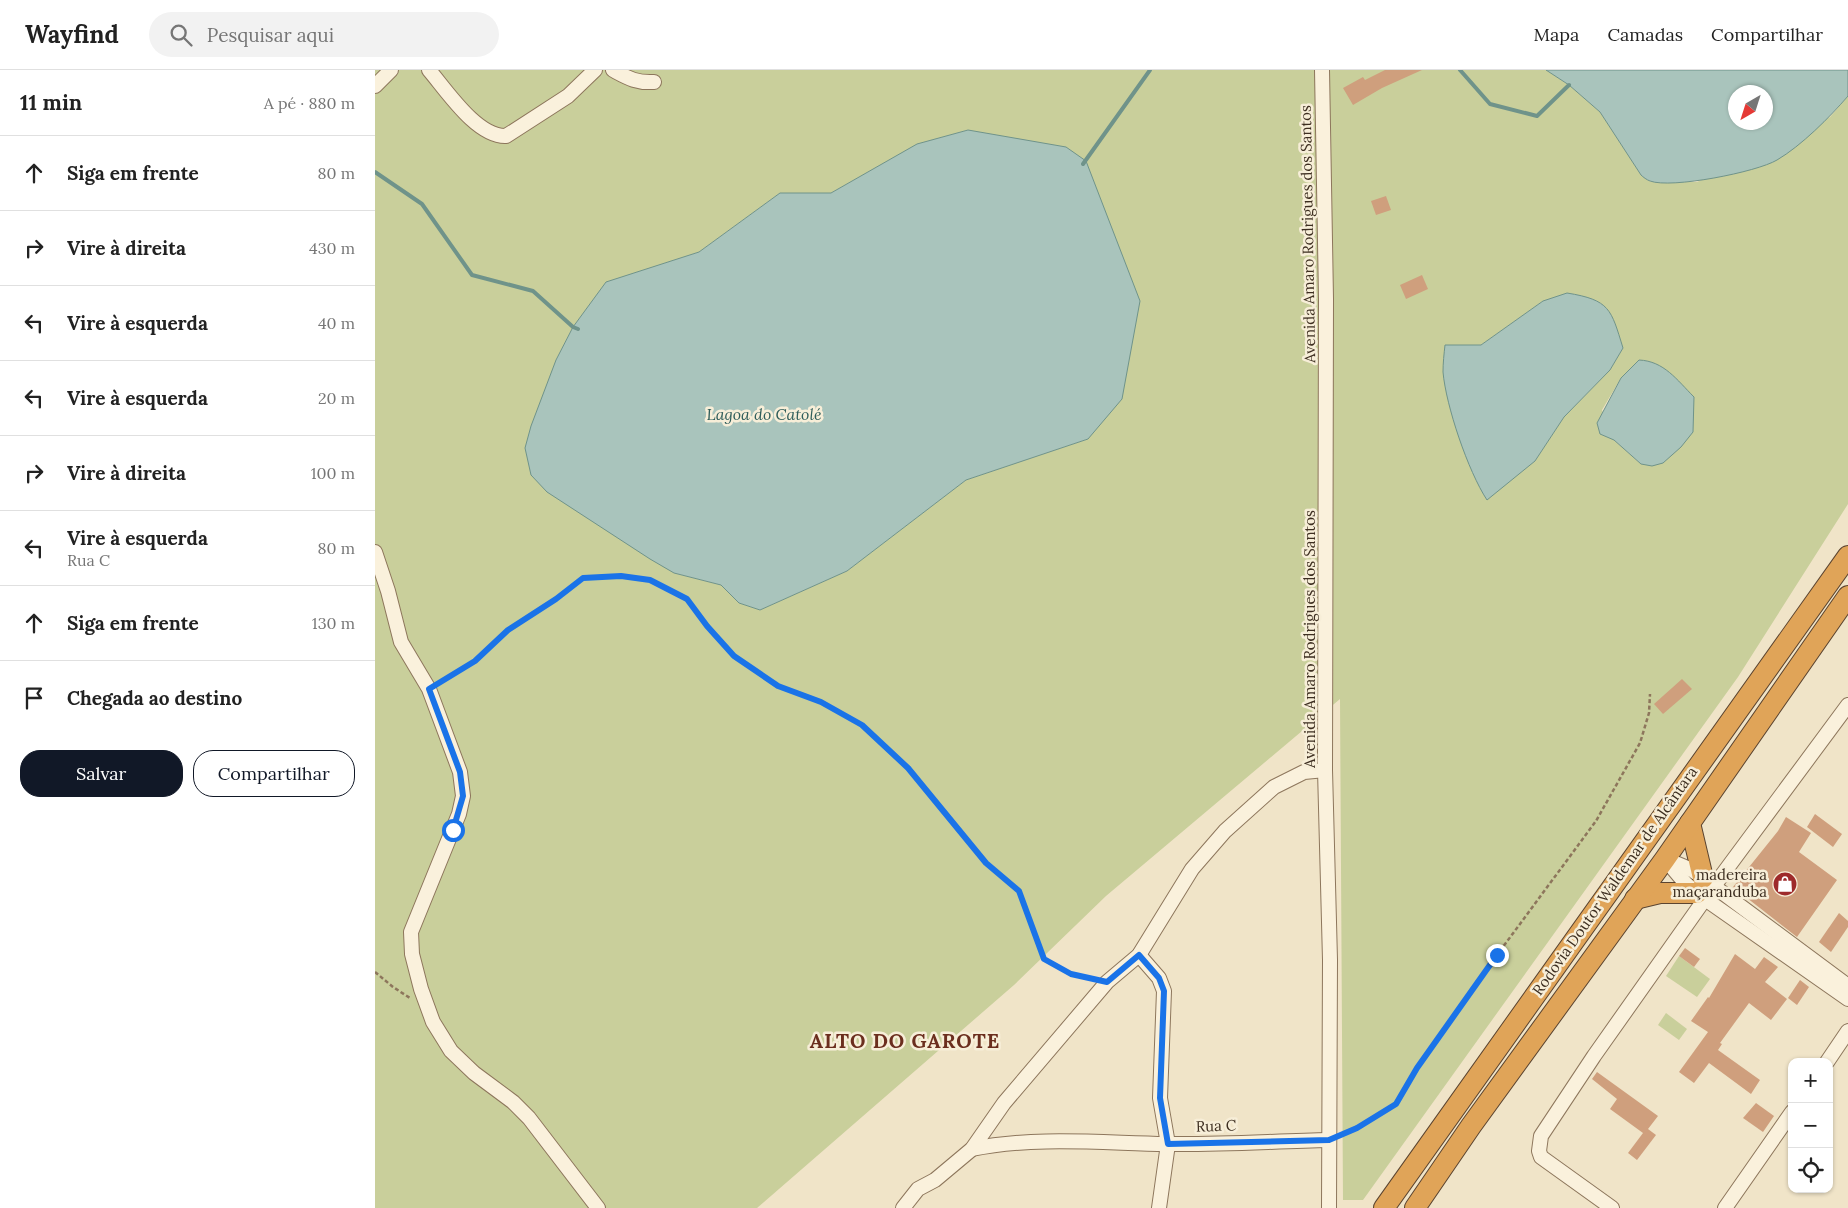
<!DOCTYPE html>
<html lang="pt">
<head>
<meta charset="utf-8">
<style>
	body { margin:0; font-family:Lora,serif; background:#f2f2f2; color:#222 }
	.controls { position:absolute; right:15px; bottom:15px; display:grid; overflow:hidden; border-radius:10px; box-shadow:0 1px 4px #0004 }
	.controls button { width:45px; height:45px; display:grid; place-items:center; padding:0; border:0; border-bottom:1px solid #e0e0e0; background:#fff; color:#222; font:25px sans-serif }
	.compass { position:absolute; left:1353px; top:15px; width:45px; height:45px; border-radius:50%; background:#fff; box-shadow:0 1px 4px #0004; rotate:219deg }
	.stop { position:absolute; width:15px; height:15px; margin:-11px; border:4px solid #1a73e8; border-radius:50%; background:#fff }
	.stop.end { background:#1a73e8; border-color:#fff; box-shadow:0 1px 5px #0008 }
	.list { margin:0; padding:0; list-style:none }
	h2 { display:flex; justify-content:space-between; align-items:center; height:65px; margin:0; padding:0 20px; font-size:21px }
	h2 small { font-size:16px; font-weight:400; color:#767676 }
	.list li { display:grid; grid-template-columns:32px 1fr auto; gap:15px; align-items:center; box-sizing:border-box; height:75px; padding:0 20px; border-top:1px solid #e0e0e0 }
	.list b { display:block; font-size:19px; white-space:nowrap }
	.list p { margin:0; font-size:16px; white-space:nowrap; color:#767676 }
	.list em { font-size:16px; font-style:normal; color:#767676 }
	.actions { display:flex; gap:10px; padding:15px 20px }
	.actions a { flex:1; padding:11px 0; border:1px solid #111827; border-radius:20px; text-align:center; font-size:18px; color:#111827 }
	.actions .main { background:#111827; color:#fff }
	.icon { flex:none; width:28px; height:28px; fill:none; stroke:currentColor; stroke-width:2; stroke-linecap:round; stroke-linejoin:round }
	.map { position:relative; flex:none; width:1473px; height:1138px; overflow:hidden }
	header { display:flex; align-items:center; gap:30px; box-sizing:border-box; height:70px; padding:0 25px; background:#fff; border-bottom:1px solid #e0e0e0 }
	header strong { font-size:24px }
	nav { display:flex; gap:28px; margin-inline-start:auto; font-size:18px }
	.search { width:350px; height:45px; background:#f2f2f2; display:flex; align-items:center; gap:12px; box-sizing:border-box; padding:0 18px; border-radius:28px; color:#767676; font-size:19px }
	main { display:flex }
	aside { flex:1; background:#fff }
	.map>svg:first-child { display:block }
	.green { fill:#c9cf9b; fill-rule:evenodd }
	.water { fill:#a9c4bc; stroke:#6f938a; fill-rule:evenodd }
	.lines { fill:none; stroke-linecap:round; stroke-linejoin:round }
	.stream { stroke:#6f938a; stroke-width:4 }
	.building { fill:#cf9f7d }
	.minor-casing { stroke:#8d765c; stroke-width:16 }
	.highway-casing { stroke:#5b4430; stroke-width:22 }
	.path { stroke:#8d765c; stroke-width:2.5; stroke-dasharray:4 2.5; stroke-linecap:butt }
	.minor { stroke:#faf1dc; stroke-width:14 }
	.highway { stroke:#e0a458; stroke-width:20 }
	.route { stroke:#1a73e8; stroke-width:6 }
	.labels { text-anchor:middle; stroke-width:5; stroke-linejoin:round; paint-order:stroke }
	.street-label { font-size:15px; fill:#3d2e20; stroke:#f7eed8 }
	.poi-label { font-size:15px; fill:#3d2e20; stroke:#f7eed8; text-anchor:end }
	.water-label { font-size:16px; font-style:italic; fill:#2f5d5a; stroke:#f7eed8 }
	.district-label { font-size:20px; font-weight:bold; letter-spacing:1px; fill:#6b2e1e; stroke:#f7eed8 }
</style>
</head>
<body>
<header>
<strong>Wayfind</strong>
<div class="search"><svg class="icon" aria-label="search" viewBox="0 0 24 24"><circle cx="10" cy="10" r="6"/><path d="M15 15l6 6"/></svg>Pesquisar aqui</div>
<nav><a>Mapa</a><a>Camadas</a><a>Compartilhar</a></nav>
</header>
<main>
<aside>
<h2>11 min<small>A pé · 880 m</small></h2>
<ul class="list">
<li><svg class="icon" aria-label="ahead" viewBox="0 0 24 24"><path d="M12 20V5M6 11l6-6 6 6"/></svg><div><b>Siga em frente</b></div><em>80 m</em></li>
<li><svg class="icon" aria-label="right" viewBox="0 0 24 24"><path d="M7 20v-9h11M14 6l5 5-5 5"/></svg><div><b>Vire à direita</b></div><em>430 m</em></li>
<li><svg class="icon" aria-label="left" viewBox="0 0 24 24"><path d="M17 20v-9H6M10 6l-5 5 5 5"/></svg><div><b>Vire à esquerda</b></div><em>40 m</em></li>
<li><svg class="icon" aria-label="left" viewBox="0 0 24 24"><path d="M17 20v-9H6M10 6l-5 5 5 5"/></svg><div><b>Vire à esquerda</b></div><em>20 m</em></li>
<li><svg class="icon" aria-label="right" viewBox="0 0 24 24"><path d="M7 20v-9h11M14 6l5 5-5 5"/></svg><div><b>Vire à direita</b></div><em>100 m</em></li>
<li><svg class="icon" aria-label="left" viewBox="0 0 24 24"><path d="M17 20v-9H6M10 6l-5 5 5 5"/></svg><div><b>Vire à esquerda</b><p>Rua C</p></div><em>80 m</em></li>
<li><svg class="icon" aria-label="ahead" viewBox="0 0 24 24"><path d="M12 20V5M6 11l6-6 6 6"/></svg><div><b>Siga em frente</b></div><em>130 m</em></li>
<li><svg class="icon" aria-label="arrive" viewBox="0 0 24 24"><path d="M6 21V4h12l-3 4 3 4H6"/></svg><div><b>Chegada ao destino</b></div></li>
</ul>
<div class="actions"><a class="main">Salvar</a><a>Compartilhar</a></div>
</aside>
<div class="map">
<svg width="1473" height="1138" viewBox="0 0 1473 1138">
	<rect width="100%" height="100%" fill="#f0e4c8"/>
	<g class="green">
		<path d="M0,0H1171L1194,15L1225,42L1266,105L1276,112H1322L1455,47L1473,26V434L1363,607L988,1130H968L965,629L731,826L639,915L382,1138H0ZM593,60L713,369L591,410L472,501L385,540L364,533L346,515L299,503L181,290L198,257L231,213L324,182L405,123H456L543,74ZM1168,231L1248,278L1235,300L1189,347L1160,391L1070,275H1106ZM1264,290L1266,394L1239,370L1227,340L1246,308Z"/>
		<polygon points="1304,886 1335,909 1322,927 1291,906"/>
		<polygon points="1291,943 1312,959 1304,970 1283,955"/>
	</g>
	<g class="water">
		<path d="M1171,0H1473V26C1455,47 1426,76 1402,90C1382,102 1296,119 1275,111C1272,110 1268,107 1266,105L1225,42L1194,15ZM1390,22V52H1360V22Z"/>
		<polygon points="593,60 691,77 711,91 765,231 747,329 713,369 591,410 472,501 385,540 364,533 346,515 299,503 275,489 172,422 156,405 150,378 156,356 181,290 198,257 231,212 324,182 405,123 456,123 542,74"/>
		<path d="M1192,223C1235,230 1236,239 1248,278L1235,300L1189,347L1160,391L1112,430C1093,401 1071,336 1068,302C1068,293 1069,284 1070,275H1106L1168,231Z"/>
		<path d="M1264,290C1289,291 1302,310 1319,327L1318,362L1306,377L1288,393L1277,396L1266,394L1239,370L1225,364L1222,353L1246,308Z"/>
	</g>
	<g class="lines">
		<g class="stream">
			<polyline points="1085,0 1115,34 1162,46 1194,15"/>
			<polyline points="708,94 775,0"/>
			<polyline points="0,102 47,134 97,205 158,221 198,257 203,259"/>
		</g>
	</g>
	<g class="building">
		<polygon points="1010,0 1047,0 1007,18 978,35 968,18 988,7 990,10"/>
		<polygon points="1011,126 1016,140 1001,145 996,131"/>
		<polygon points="1047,205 1053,219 1031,229 1025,215"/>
		<polygon points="1307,609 1317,619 1288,644 1279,634"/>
		<polygon points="1440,744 1467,764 1458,777 1432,757"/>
		<polygon points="1411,747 1436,763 1424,782 1462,810 1422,867 1358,817 1403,761"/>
		<polygon points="1464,843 1473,851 1473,857 1456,882 1444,872"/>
		<polygon points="1310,878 1325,889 1319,897 1304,886"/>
		<polygon points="1360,884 1380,899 1389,887 1403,897 1390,912 1412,929 1396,950 1374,933 1345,973 1347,974 1343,980 1385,1010 1376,1024 1334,993 1319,1013 1304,1002 1333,962 1316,951 1333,927 1334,928"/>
		<polygon points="1425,910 1434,917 1422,935 1413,928"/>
		<polygon points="1222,1002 1283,1046 1273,1059 1281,1065 1262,1090 1253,1083 1268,1063 1235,1039 1242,1029 1217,1009"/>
		<polygon points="1381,1033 1399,1046 1388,1062 1368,1048"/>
	</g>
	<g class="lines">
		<defs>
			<g id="minor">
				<path d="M54,0C72,21 102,67 131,66L193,26L220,0"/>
				<path d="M238,0C253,8 261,13 279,12"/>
				<polyline points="947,0 951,229 950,700 955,890 954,1138"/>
				<polyline points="0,16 16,0"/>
				<polyline points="0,482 13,521 26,572 54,619 85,702 88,726 84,744 36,862 37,884 46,919 58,952 76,981 99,1003 138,1032 154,1048 223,1138"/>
				<polyline points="1290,789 1311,814 1330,829 1473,929"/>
				<polyline points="1293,790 1317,800 1473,916"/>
				<polyline points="764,885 784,908 789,921 785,1028 793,1074 784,1138"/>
				<polyline points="1452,992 1473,961"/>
				<path d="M597,1079C660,1066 727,1073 791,1074C845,1075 900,1071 954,1070"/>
				<polyline points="528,1138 543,1119 560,1110 597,1079 629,1033 732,912 764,885 817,799 850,761 899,717 929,702 950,700"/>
				<polyline points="1237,1138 1166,1087 1164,1081 1166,1066 1219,986 1339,816 1473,635"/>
				<polyline points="1350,1138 1417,1042"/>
			</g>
			<g id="highway">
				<polyline points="1315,753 1328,808"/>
				<polyline points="1260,829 1285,823 1322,823"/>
				<polyline points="1009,1138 1473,486"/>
				<polyline points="1040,1138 1096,1056 1290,789 1473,526"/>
			</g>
		</defs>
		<use href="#minor" class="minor-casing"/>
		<use href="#highway" class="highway-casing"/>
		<g class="path">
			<polyline points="65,613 100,591 133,560 181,529 208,508 246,506 275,510 312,529 332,556 359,586 403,616 446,632 487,655 533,698 611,793 644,821 669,889 696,904 718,909"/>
			<polyline points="0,902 18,917 35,928"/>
			<polyline points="967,1064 982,1058 1021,1034 1042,998 1122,885 1221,751 1265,673 1274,643 1275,624"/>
		</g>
		<use href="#minor" class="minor"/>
		<use href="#highway" class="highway"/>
	</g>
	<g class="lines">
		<polyline class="route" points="78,760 88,726 85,702 54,619 100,591 133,560 181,529 208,508 246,506 275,510 312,529 332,556 359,586 403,616 446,632 487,655 533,698 611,793 644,821 669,889 696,904 732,912 764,885 784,908 789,921 785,1028 793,1074 954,1070 982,1058 1021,1034 1042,998 1122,885"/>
	</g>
	<defs>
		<symbol id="shop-disc" viewBox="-11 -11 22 22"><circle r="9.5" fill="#9e2a2b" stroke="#f7eed8"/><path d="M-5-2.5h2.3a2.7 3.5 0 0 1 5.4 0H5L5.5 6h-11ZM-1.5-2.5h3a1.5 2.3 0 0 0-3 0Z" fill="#fff"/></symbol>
	</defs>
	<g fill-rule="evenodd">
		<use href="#shop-disc" x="1396" y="800" width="28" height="28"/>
	</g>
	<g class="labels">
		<g class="street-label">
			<text transform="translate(933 164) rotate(-91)" y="5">Avenida Amaro Rodrigues dos Santos</text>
			<text transform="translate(935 569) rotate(-90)" y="5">Avenida Amaro Rodrigues dos Santos</text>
			<text transform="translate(1240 811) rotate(-55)" y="5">Rodovia Doutor Waldemar de Alcântara</text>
			<text transform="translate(841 1056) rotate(-2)" y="5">Rua C</text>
		</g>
		<g class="poi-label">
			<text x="1392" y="810">madereira<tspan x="1392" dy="17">maçaranduba</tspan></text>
		</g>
		<g class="water-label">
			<text x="389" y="350">Lagoa do Catolé</text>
		</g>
		<g class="district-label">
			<text x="530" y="978">ALTO DO GAROTE</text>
		</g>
	</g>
</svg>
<div class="controls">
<button>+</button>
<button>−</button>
<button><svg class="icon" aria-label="locate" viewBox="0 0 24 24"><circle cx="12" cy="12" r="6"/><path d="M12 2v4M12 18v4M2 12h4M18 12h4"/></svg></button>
</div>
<svg class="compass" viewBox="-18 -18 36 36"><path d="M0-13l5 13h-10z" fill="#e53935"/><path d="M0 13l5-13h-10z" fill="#767676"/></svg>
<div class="stop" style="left:78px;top:760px"></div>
<div class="stop end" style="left:1122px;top:885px"></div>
</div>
</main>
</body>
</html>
